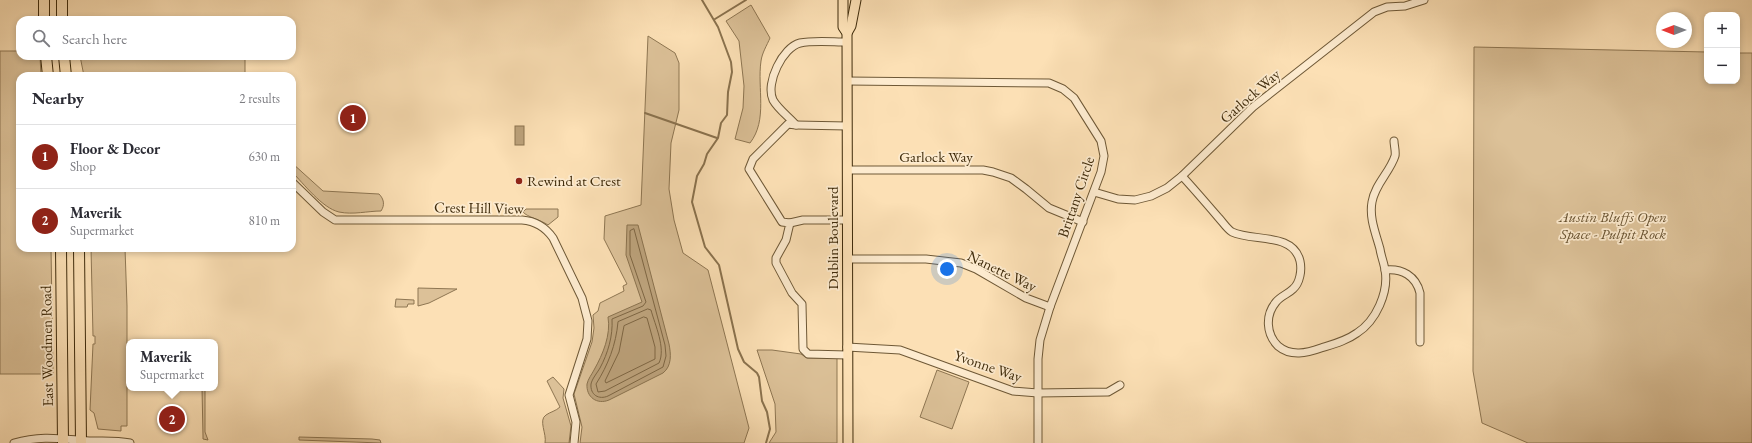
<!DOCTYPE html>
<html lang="en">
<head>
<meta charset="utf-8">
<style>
	body { margin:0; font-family:"EB Garamond",serif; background:#f7f7f7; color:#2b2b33 }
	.controls { position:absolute; right:12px; top:12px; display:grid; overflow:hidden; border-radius:8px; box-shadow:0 2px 6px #0003 }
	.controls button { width:36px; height:36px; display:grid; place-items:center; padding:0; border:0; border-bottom:1px solid #e1e1e2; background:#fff; color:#2b2b33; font:20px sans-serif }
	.compass { position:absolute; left:1656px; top:12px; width:36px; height:36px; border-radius:50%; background:#fff; box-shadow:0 2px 6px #0003; rotate:270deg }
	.you { position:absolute; left:947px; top:269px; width:14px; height:14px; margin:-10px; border:3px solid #fff; border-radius:50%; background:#1a73e8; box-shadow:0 0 0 6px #1a73e833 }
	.badge { display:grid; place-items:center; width:26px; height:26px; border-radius:50%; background:#8f2418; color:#fff; font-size:13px; font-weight:700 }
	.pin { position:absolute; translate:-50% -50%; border:2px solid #fff; box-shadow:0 1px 4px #0006 }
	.popup { position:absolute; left:126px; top:339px; width:92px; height:52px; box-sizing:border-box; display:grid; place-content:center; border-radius:8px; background:#fff; filter:drop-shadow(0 1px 3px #0005); font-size:13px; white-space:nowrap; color:#7c7c81 }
	.popup b { font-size:15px; color:#2b2b33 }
	.popup::after { content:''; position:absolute; left:50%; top:100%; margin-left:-8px; border:8px solid transparent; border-top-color:#fff }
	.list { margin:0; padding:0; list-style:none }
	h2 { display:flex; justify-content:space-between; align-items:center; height:52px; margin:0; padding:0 16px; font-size:17px }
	h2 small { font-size:13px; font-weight:400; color:#7c7c81 }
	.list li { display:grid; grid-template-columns:26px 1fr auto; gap:12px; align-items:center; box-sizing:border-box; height:64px; padding:0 16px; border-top:1px solid #e1e1e2 }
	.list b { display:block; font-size:15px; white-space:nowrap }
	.list p { margin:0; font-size:13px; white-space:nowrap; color:#7c7c81 }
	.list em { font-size:13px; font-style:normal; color:#7c7c81 }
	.icon { flex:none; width:22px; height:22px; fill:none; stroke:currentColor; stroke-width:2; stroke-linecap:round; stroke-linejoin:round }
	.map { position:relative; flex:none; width:1752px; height:443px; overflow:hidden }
	.search { position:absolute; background:#fff; box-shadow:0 2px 6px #0003; left:16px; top:16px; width:280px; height:44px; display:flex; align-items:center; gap:10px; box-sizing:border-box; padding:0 14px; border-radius:12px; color:#7c7c81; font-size:15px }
	.panel { position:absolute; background:#fff; box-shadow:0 2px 6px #0003; left:16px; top:72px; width:280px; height:180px; border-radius:12px }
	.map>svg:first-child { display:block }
	.green { fill:#dcc198; stroke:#8e7652 }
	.water { fill:#bca27b; stroke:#8a724e }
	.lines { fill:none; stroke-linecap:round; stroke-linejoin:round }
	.shore { stroke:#7e6643; stroke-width:1 }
	.stream { stroke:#8a724e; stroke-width:2 }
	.minor-casing { stroke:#6e5836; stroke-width:9 }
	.major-casing { stroke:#3f2b0b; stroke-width:11 }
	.highway-casing { stroke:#3f2b0b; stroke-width:12 }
	.minor { stroke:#fdebcf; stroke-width:7 }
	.major { stroke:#fce0b5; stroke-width:9 }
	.highway { stroke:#fce0b5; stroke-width:10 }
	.poi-dot { fill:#8f2418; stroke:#fdebcf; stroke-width:1.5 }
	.labels { text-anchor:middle; stroke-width:3.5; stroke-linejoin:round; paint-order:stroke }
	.street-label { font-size:15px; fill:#3f2b0b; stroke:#fdebcf }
	.poi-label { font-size:15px; fill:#3f2b0b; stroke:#fdebcf; text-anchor:start }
	.park-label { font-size:15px; font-style:italic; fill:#66502e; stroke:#fdebcf }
</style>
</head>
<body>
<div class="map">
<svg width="1752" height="443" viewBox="0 0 1752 443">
	<rect width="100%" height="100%" fill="#fce0b5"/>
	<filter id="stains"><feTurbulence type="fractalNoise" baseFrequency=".005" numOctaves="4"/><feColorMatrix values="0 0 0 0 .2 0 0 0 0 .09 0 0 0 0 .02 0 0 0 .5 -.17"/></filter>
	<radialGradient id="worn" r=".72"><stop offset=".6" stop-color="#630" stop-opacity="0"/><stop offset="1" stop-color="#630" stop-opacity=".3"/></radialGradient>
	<g class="green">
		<path d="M751,5L770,38C767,45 762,53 761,61C757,88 768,120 750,143L735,139L743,108L744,86L739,41L726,21Z"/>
		<polygon points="648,36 675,53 679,63 679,110 671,143 669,189 674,220 683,253 708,270 749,428 744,443 580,443 582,427 574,394 592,342 594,328 593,315 598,311 600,303 624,291 623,286 627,284 604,239 605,216 641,205"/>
		<polygon points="1474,47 1707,52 1707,81 1737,81 1737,53 1752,53 1752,443 1528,443 1482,423 1473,371"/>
		<polygon points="0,51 20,51 20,56 40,56 41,76 20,76 20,248 51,248 53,374 0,374"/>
		<polygon points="80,56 245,56 245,76 84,76"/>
		<path d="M292,163L323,191L379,194C384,199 385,205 381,211C368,211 353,215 339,212C322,208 304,184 292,172Z"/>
		<path d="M526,209H558V217L548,225C541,220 527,217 523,212Z"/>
		<polygon points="91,248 125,248 127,306 127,426 121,426 121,431 98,429 94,413 90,410 93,344 95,344 95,336 93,336"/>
		<polygon points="418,288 457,289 429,303 418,306"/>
		<polygon points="396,299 414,300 414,304 408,304 407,307 395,307"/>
		<polygon points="757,350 772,350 801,354 807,358 837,358 837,443 769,443 776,432 775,404"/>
		<polygon points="937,370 969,382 952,429 920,417"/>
		<path d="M553,377L564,389L563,398L571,426L569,443H545C547,434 538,420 546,415C550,412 556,411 560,407L547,381Z"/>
		<polygon points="202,388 205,388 205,432 208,440 203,439 203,436"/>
		<polygon points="299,437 372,439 380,440 381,443 299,440"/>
	</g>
	<g class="water">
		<rect x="515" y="126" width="9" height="19"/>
		<path d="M627,225H638L669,344C671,354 672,366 663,373L609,400C597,405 586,397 587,384C588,379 592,374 594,370C603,354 611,335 608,317L642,302L626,255Z"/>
	</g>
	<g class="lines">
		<g class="shore">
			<path d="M634,229L665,345L666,356L663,367L608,396C599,400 590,395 591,384C592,379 597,373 600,368C608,353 613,336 612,319L643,306L646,302L630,255V231Z"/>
			<path d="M648,309L651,310C655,325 666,348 659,363L605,391L598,392L596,384C608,365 616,345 618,322Z"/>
			<polygon points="644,317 647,318 655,347 655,359 606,383 605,381 619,352 624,326"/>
		</g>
		<g class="stream">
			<polyline points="702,0 718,27 731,62 732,72 728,92 727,115 721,123 718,138 707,154 704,164 697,176 692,202 705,247 719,265 738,349 744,362 757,373 759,377 762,401 767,412 770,429 766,443"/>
			<polyline points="715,19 746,0"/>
			<polyline points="645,113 717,138"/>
		</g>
		<defs>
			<g id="minor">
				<path d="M847,42C833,42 813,40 800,43C783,47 765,83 773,100C778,109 789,117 796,125L788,124L753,159L749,169L782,222L790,223L786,240L776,258V263L792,293L802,304L803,349L808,354L847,355"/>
				<polyline points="847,81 1049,83 1063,89 1074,98 1101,141 1104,156 1101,172 1050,307 1040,340 1038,359 1038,443"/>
				<polyline points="796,125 847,126"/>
				<polyline points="847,170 983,170 993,172 1011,178 1026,189 1049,208 1083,222"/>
				<path d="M1182,176C1194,189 1206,203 1218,217C1222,221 1227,229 1232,232C1253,242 1293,232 1300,261C1302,270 1300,283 1293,289C1288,294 1281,296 1276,302C1265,315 1266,334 1278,346C1291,357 1307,353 1321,348C1334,344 1346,341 1357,333C1376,321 1389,292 1385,270C1384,263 1381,256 1380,249C1376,234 1369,218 1372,202C1375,184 1390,172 1395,156C1396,152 1394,145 1394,141"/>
				<path d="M292,182L323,212L335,220H522C535,221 546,228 553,238L582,298L588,321L587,339L569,395L576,422L574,443"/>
				<polyline points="1094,192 1118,199 1135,200 1151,196 1167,188 1182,176 1253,107 1374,12 1387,7 1405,6 1424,0"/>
				<polyline points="790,223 803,220 847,220"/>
				<polyline points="847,259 926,259 961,263 976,269 1026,298 1050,307"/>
				<path d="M1385,270C1402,268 1416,276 1420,293V342"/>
				<polyline points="847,347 900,350 1013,391 1038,393 1108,392 1120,385"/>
				<path d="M14,443C42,435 61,439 89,441C103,441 116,440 130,443"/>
			</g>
			<g id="major">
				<polyline points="843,0 843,27 847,33 848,443"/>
				<polyline points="847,33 851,26 856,0"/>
			</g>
			<g id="highway">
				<polyline points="44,0 44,20"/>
				<polyline points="62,0 62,20"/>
				<polyline points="46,56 48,76"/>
				<polyline points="64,56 66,76"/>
				<polyline points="61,248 63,443"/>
				<polyline points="79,248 81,443"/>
			</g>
		</defs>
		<use href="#minor" class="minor-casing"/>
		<use href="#major" class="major-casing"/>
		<use href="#highway" class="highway-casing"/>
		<use href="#minor" class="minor"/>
		<use href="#major" class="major"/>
		<use href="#highway" class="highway"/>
	</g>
	<circle class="poi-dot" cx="519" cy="181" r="4"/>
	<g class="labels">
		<g class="street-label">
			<text transform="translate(1250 96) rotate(-41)" y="5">Garlock Way</text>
			<text x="936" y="162">Garlock Way</text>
			<text transform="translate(1076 197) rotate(-71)" y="5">Brittany Circle</text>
			<text transform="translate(479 208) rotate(1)" y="5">Crest Hill View</text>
			<text transform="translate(833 238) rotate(-90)" y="5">Dublin Boulevard</text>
			<text transform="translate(1002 271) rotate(26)" y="5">Nanette Way</text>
			<text transform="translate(47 346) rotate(-91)" y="5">East Woodmen Road</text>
			<text transform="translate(988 366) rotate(19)" y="5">Yvonne Way</text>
		</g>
		<g class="poi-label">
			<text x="527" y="186">Rewind at Crest</text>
		</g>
		<g class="park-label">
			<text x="1613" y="222">Austin Bluffs Open<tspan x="1613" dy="17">Space - Pulpit Rock</tspan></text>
		</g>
	</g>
	<rect width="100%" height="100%" filter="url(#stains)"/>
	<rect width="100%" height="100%" fill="url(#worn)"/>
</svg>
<div class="controls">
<button>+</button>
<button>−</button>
</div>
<svg class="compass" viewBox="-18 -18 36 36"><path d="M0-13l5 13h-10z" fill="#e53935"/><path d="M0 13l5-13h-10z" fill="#7c7c81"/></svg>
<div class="you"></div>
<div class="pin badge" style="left:353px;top:118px">1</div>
<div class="pin badge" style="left:172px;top:419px">2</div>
<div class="popup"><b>Maverik</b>Supermarket</div>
<div class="search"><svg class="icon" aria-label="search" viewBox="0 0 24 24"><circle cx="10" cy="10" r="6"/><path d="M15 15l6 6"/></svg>Search here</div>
<section class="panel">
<h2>Nearby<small>2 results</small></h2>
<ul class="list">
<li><span class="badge">1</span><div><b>Floor &amp; Decor</b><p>Shop</p></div><em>630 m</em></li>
<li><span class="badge">2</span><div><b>Maverik</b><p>Supermarket</p></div><em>810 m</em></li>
</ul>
</section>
</div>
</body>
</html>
